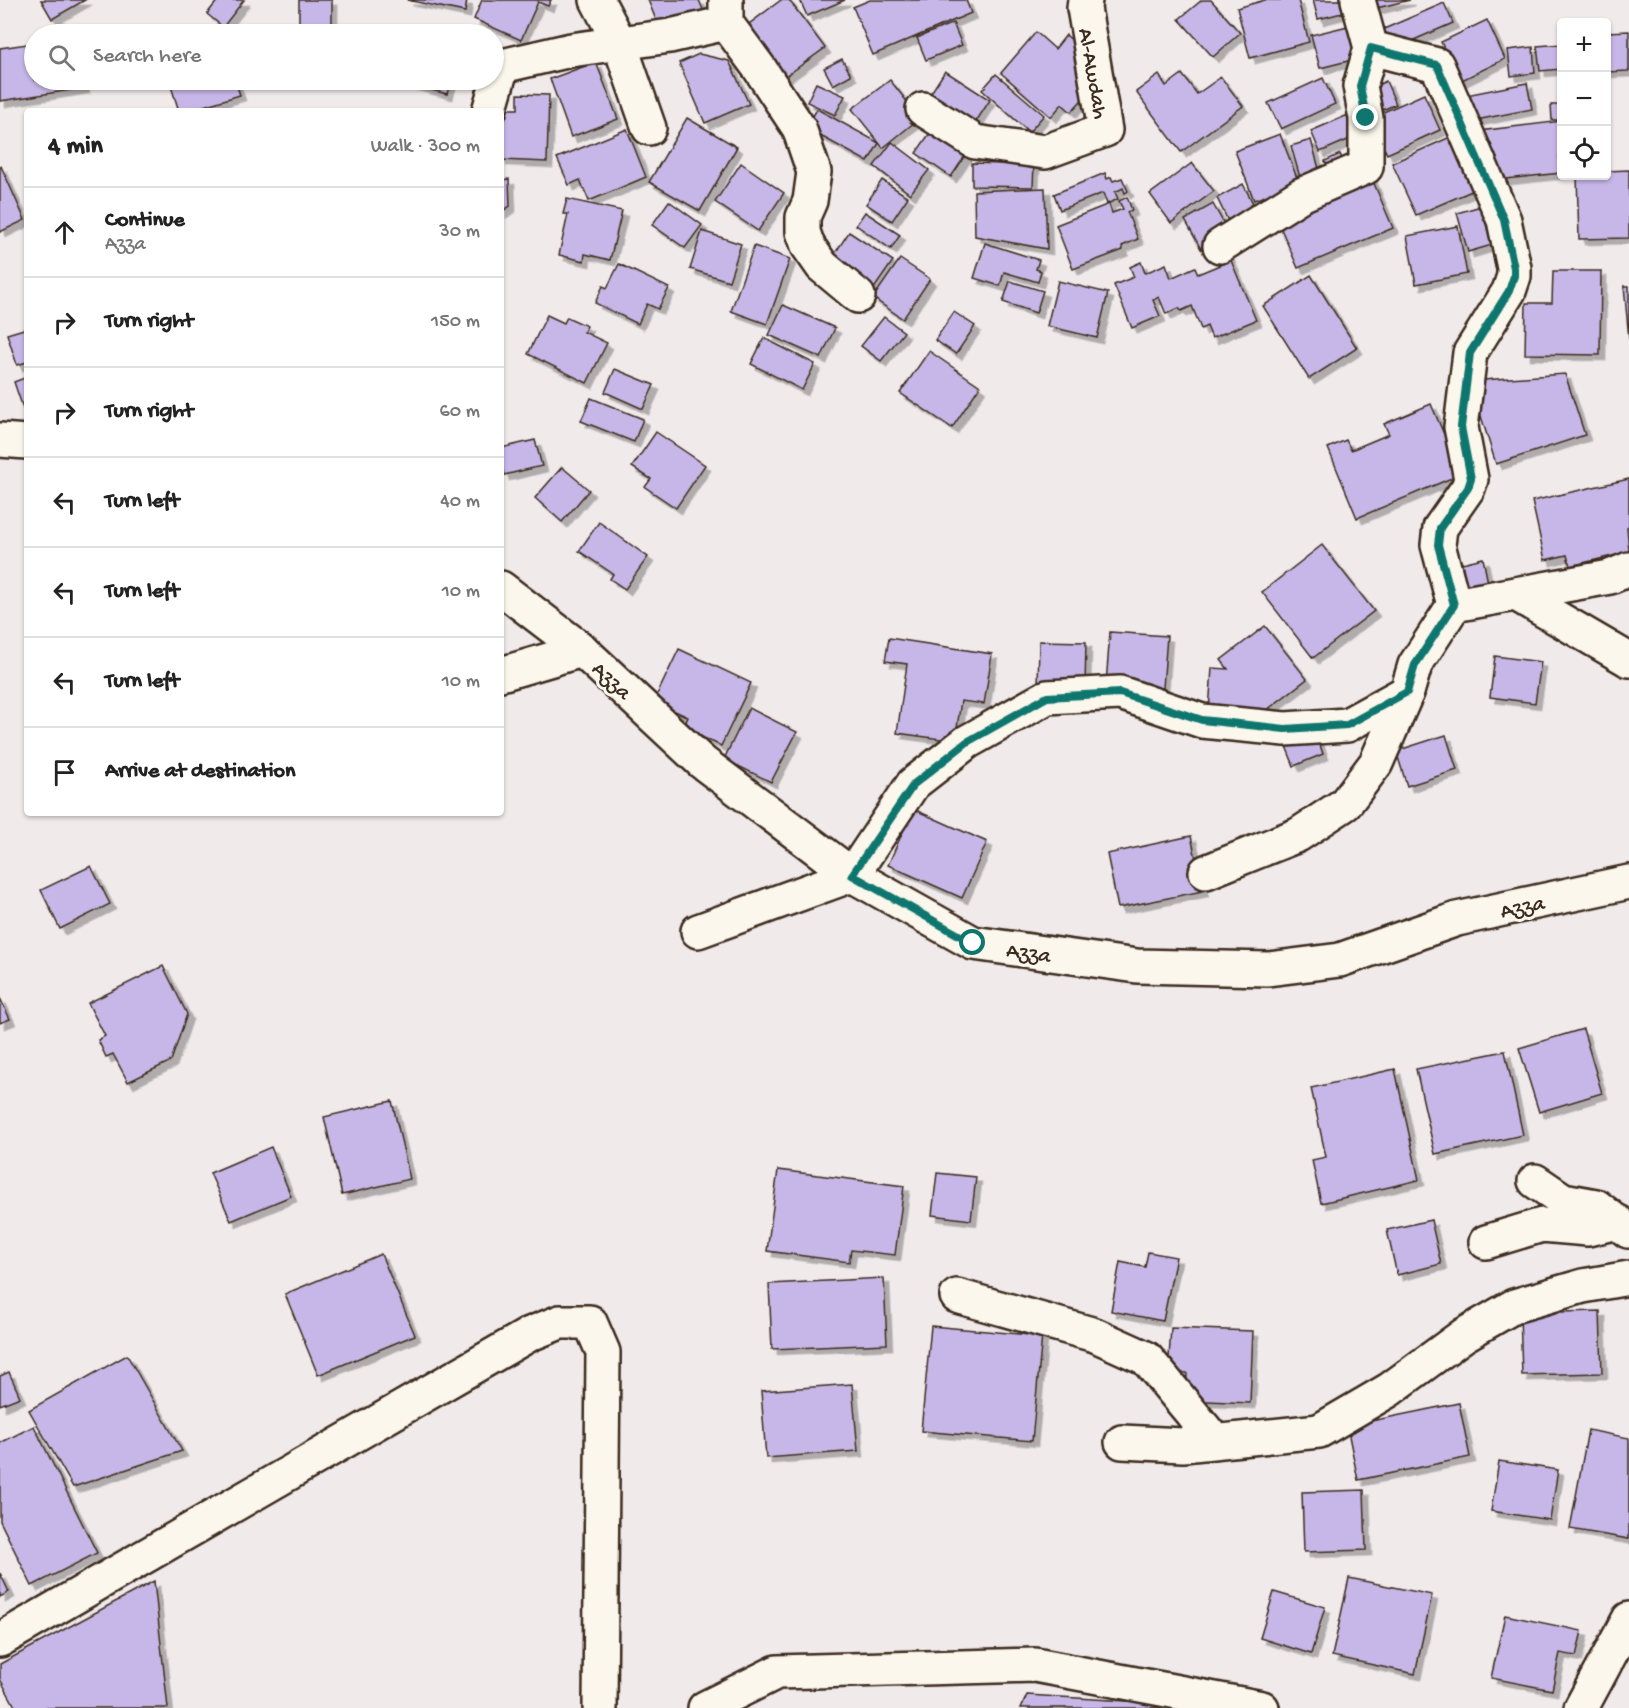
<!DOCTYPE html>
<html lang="en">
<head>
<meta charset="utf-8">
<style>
	body { margin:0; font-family:"Gochi Hand",sans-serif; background:#f6f6f6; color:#222 }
	.controls { position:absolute; right:18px; top:18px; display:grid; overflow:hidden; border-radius:6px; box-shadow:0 2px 4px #0004 }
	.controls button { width:54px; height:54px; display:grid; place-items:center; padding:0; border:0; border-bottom:2px solid #e0e0e0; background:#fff; color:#222; font:30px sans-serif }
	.stop { position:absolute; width:18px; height:18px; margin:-14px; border:4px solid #0f766e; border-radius:50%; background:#fff }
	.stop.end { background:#0f766e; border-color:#fff; box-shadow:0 2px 6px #0008 }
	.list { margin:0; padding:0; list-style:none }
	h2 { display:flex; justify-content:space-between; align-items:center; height:78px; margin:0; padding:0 24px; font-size:26px }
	h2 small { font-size:20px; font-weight:400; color:#767676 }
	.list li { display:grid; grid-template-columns:39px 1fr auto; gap:18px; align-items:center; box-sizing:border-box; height:90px; padding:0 24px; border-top:2px solid #e0e0e0 }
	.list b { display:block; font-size:22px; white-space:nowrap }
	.list p { margin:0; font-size:20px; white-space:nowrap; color:#767676 }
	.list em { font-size:20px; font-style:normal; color:#767676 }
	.icon { flex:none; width:33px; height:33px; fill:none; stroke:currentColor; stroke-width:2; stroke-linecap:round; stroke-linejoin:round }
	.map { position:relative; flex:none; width:1629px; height:1708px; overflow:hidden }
	.search { position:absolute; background:#fff; box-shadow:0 2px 4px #0004; left:24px; top:24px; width:480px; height:66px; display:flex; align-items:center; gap:15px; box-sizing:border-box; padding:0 21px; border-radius:33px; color:#767676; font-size:22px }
	.panel { position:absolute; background:#fff; box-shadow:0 2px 4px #0004; left:24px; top:108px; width:480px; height:708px; border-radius:6px }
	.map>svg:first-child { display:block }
	.building { fill:#c6b7e8; stroke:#3b2a1e; stroke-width:1.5; filter:url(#shadow) }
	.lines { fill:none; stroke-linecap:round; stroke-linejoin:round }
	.minor-casing { stroke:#3b2a1e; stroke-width:38 }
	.minor { stroke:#fbf7ec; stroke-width:33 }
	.route { stroke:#0f766e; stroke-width:8 }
	.labels { text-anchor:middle; stroke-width:6; stroke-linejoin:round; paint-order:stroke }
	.street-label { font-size:22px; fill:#3b2a1e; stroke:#fbf7ec }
</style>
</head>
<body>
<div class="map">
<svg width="1629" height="1708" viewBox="0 0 1629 1708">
	<defs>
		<filter id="shadow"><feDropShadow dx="5.5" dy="5.5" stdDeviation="0" flood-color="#0004"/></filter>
	</defs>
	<rect width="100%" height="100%" fill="#f0eaeb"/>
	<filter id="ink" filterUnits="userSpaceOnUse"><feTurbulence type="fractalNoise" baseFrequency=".0167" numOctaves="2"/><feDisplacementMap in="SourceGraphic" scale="12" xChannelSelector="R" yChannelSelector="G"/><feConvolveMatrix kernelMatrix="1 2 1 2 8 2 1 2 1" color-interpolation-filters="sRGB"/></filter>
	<g filter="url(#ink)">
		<g class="building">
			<polygon points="41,0 85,0 52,19"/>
			<polygon points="218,0 244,0 223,27 207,14"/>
			<rect x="299" y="0" width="33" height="33"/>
			<polygon points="407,0 467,0 465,12"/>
			<polygon points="482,0 551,0 548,6 538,2 521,40 474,19"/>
			<polygon points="648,0 699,0 704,12 660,30"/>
			<polygon points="781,0 789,0 825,48 786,76 749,24"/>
			<polygon points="800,0 845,0 807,16"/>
			<polygon points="870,0 966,0 971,13 873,55 853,7"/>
			<polygon points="1202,0 1211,0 1240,33 1213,57 1179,19"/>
			<polygon points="1265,0 1298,0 1309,42 1250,58 1237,8"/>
			<polygon points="1313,0 1352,0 1354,10 1318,19"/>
			<polygon points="1362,0 1410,0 1364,11"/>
			<polygon points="1444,3 1453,23 1393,49 1384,29"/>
			<polygon points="1487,20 1505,59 1460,81 1441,42"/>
			<polygon points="953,23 962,45 926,60 917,38"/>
			<polygon points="1356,24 1364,57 1320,68 1311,35"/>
			<polygon points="219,26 221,34 190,34"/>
			<polygon points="399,28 423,34 397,34"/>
			<polygon points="1629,31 1629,71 1606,72 1606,32"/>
			<polygon points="1036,32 1055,49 1066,35 1086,53 1090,91 1071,112 1062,104 1051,117 1001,73"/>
			<polygon points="34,43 34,80 82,80 84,88 0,101 0,48"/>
			<polygon points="1562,44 1562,69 1540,71 1537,46"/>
			<polygon points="1533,47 1535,73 1511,76 1508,50"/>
			<polygon points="699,54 729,61 749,104 705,123 679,63"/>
			<polygon points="842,59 851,75 833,85 824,68"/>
			<polygon points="596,62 618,119 571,137 550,79"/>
			<polygon points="945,71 990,100 970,131 925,102"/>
			<polygon points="996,74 1044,115 1029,132 982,90"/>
			<polygon points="1182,74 1197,94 1221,77 1243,106 1181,152 1136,92 1159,75 1166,86"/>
			<polygon points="1323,78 1335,104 1281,129 1268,103"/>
			<polygon points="169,80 235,80 240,95 187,111 179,111"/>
			<polygon points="395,80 451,80 447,94"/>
			<polygon points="459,80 481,80 480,85"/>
			<polygon points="890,80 920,118 883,148 852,109"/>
			<polygon points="1386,81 1396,104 1376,113 1365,91"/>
			<polygon points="816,83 845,96 835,115 807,102"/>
			<polygon points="1527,83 1532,109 1466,122 1461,96"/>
			<polygon points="518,94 549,95 547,162 501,160 501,111 495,109 518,109"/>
			<polygon points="1424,94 1440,130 1387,154 1370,118"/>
			<polygon points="1551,105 1562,105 1562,120 1552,120"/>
			<polygon points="817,109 879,143 868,162 806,128"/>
			<polygon points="1348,115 1357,136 1320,152 1311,131"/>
			<polygon points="687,118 737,147 700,211 649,182"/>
			<polygon points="1562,121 1562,154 1559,155 1561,173 1497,180 1479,131"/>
			<polygon points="934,127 969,150 951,177 916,153"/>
			<polygon points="627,129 646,177 589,201 580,180 569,185 557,158"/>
			<polygon points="1280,134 1299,183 1254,200 1235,151"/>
			<polygon points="1457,134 1481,187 1416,215 1392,163"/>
			<polygon points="1311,140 1323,183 1303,188 1291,146"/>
			<polygon points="892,142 929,170 910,194 874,166"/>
			<polygon points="1340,154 1347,171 1332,177 1325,161"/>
			<polygon points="741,163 784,193 758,231 715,202"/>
			<polygon points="972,163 1034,165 1033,187 972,186"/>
			<polygon points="1192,163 1214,191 1171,223 1150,194"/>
			<polygon points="1,166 25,220 0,232 0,167"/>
			<polygon points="1629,170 1629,238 1579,239 1577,176 1606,176 1606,171"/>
			<polygon points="1105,173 1107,179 1111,177 1113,181 1122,178 1128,191 1125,193 1123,188 1115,192 1118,199 1107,204 1103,193 1060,210 1054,194"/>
			<polygon points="1370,174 1393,228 1298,268 1275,215"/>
			<polygon points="509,179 510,206 501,212 501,180"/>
			<polygon points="882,180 908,197 892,221 866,204"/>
			<polygon points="1243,184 1257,211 1230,225 1217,198"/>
			<polygon points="1045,188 1047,249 975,236 974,191"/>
			<polygon points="1127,197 1132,210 1127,212 1138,239 1122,246 1123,250 1073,269 1056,225 1109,204 1112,213 1123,209 1119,201"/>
			<polygon points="567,199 622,211 610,260 585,254 584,261 559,255 568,214 563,214"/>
			<polygon points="669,201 702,225 685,248 652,225"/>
			<polygon points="1213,204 1229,233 1201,249 1185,220"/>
			<polygon points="1481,206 1492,245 1468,252 1457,213"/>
			<polygon points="865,212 900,235 891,249 856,225"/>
			<polygon points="1458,226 1467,274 1416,284 1407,236"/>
			<polygon points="702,231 741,244 729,281 690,269"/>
			<polygon points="849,232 893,261 871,293 828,264"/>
			<polygon points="985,243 1039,260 1036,269 1041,271 1038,282 1004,272 1000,286 974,278"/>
			<polygon points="754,246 790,259 767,324 731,311"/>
			<polygon points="1227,251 1256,320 1212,338 1207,326 1201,329 1192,306 1181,311 1179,308 1166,314 1159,297 1153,300 1160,316 1132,328 1114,285 1134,277 1130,267 1141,262 1145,273 1166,264 1171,278 1195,267 1198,274 1222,264 1218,255"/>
			<polygon points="900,259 930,279 903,319 873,298"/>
			<polygon points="619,264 669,288 658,309 647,304 638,324 595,303 603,286 607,288"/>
			<polygon points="1553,271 1601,271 1600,355 1525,354 1526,303 1552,303"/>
			<polygon points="1311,275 1357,348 1309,379 1263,306"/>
			<polygon points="1010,281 1043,291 1036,313 1003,302"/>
			<polygon points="1058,281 1108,293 1097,338 1047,326"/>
			<polygon points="1624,286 1629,286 1629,339"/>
			<polygon points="783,305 835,328 821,358 769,335"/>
			<polygon points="954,312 975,326 956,354 935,340"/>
			<polygon points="547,315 564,323 567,317 587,326 584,332 607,343 587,383 528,354"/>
			<polygon points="884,317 904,332 881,361 861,346"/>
			<polygon points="27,328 27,362 17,365 7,334"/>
			<polygon points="764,338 815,364 802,390 751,364"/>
			<polygon points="929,351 980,386 952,428 900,393"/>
			<polygon points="615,369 654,385 643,409 605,392"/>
			<polygon points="1565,374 1585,435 1496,464 1470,381"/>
			<polygon points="27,377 27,420 14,382"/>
			<polygon points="591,398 643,419 634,442 581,421"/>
			<polygon points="1431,404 1461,474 1357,518 1328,448 1346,440 1351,450 1389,434 1384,424"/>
			<polygon points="656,432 705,465 676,508 645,487 651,479 632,467"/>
			<polygon points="535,440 542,466 504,475 501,465 501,448"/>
			<polygon points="562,467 589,490 562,522 535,498"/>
			<polygon points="1629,479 1629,526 1627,527 1629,552 1570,566 1567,555 1545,560 1532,501"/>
			<polygon points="599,522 648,557 625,589 610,579 613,574 579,551"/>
			<polygon points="1322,545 1374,611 1313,658 1262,592"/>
			<polygon points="1483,558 1490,593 1468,597 1462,563"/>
			<polygon points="1265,626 1307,679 1263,713 1209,710 1212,668 1228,669 1221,660"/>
			<polygon points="1110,632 1167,636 1163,688 1106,684"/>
			<polygon points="889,638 992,654 984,704 961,701 955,741 897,733 907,664 885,661"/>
			<polygon points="1039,641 1086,642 1085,689 1038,688"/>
			<polygon points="679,649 751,683 721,746 683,728 688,717 654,701"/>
			<polygon points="1495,656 1541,662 1535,703 1490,697"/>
			<polygon points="749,708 797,732 771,782 724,759"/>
			<polygon points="1315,730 1323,754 1294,766 1284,741"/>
			<polygon points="1446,735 1457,770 1407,786 1396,751"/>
			<polygon points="913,809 987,842 962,898 888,865"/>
			<polygon points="1191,836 1203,891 1118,908 1107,854"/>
			<polygon points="91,866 110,904 60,929 41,890"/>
			<polygon points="163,966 187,1014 171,1061 128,1082 113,1054 106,1057 98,1040 105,1036 88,1003"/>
			<polygon points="0,998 10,1019 0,1023"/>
			<polygon points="1583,1029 1602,1093 1539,1112 1519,1048"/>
			<polygon points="1505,1051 1523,1135 1435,1154 1416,1069"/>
			<polygon points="1395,1069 1419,1180 1321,1203 1312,1160 1326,1157 1311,1088"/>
			<polygon points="392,1101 410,1179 342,1195 324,1117"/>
			<polygon points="271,1147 291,1196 231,1221 210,1173"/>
			<polygon points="778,1170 904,1186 895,1255 851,1250 849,1262 767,1251"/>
			<polygon points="937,1173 976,1177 971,1220 932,1215"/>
			<polygon points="1431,1220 1441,1264 1397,1275 1387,1230"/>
			<polygon points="1148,1252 1176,1257 1163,1321 1111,1311 1120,1262 1145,1267"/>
			<polygon points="381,1254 415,1335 318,1375 285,1294"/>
			<polygon points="884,1278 887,1344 772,1349 769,1284"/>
			<polygon points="1600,1311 1602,1373 1522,1375 1520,1313"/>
			<polygon points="931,1326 1042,1336 1032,1441 921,1431"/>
			<polygon points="1171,1328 1253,1331 1250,1403 1186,1400 1187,1373 1168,1373"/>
			<polygon points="127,1355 182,1451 73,1487 29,1410"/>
			<polygon points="9,1372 20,1397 0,1405 0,1376"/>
			<polygon points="852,1384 858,1451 766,1458 761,1391"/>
			<polygon points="1459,1403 1470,1457 1358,1480 1347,1426"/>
			<polygon points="34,1426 97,1553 32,1586 0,1521 0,1443"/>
			<polygon points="1588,1430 1629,1438 1629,1539 1570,1529"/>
			<polygon points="1499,1461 1558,1470 1550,1520 1491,1511"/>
			<polygon points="1364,1490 1366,1550 1304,1552 1302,1492"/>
			<polygon points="0,1573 9,1592 0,1597"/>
			<polygon points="1349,1578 1432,1595 1415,1674 1332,1656"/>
			<polygon points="154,1581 168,1708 16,1708 0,1679 0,1664"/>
			<polygon points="1274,1592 1325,1607 1311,1654 1260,1638"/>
			<polygon points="1505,1615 1582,1631 1576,1656 1560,1653 1552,1690 1491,1678"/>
			<polygon points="1027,1695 1160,1703 1163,1708 1021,1708"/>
		</g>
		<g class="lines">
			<defs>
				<g id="minor">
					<polyline points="597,0 619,42 649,128"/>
					<polyline points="726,0 726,23 760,69 799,128 814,172 810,201 803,217 803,232 808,246 822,266 858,296"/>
					<polyline points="1358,0 1371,48 1437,65 1504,220 1514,268 1514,276 1509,291 1470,353 1461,427 1471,479 1468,488 1440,528 1438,545 1454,605"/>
					<polyline points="923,109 975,142 1045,152 1105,130 1084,8 1085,0"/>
					<polyline points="489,111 502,66 571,50 670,36 726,23"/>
					<polyline points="1220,246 1301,195 1366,167 1366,118 1360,86 1371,48"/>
					<polyline points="0,440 27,442"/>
					<polyline points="501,588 582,650 702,762 852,875 973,943 1137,966 1268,969 1340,960 1457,919 1629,882"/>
					<polyline points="1516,594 1629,660"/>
					<polyline points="501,674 582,650"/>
					<polyline points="1206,872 1298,835 1345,804 1376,763 1407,692 1415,665 1454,605 1610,577 1629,569"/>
					<polyline points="698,931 852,875 913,784 967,742 1047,697 1120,693 1202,721 1285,729 1347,725 1407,692"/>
					<polyline points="1535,1181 1563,1200 1596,1206 1628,1231"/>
					<polyline points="1486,1242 1542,1225 1588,1229 1618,1222"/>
					<polyline points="957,1296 1095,1335 1146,1358 1214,1440"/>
					<polyline points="1122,1442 1183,1445 1319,1431 1389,1390 1464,1335 1514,1306 1583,1286 1629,1278"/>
					<polyline points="0,1640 530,1334 560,1322 590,1322 603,1352 600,1708"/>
					<polyline points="705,1708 777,1672 1035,1665 1262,1708"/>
					<polyline points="1581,1708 1629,1619"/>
				</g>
			</defs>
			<use href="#minor" class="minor-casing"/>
			<use href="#minor" class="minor"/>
		</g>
	</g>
	<g class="lines" filter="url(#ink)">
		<polyline class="route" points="973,943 852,875 914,784 967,742 1047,697 1120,693 1202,720 1285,729 1347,725 1407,692 1415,665 1454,605 1438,545 1440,528 1468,488 1471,479 1461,427 1470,353 1509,291 1514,276 1514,268 1504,220 1437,65 1371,48 1360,86 1366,118"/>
	</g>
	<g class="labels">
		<g class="street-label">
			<text transform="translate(1095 73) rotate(80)" y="8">Al-Awdah</text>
			<text transform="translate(613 679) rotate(43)" y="8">Azza</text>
			<text transform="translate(1522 905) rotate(-12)" y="8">Azza</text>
			<text transform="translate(1029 951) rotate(8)" y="8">Azza</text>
		</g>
	</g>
</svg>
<div class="controls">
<button>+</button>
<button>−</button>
<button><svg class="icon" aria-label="locate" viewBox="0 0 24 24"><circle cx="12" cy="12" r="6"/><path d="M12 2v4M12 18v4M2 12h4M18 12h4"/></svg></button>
</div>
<div class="stop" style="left:973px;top:943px"></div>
<div class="stop end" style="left:1366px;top:118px"></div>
<div class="search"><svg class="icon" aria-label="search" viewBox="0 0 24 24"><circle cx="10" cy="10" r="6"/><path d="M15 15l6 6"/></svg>Search here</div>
<section class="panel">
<h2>4 min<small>Walk · 300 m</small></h2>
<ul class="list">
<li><svg class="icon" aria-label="ahead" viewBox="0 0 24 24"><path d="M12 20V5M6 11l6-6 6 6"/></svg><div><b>Continue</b><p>Azza</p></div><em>30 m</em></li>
<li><svg class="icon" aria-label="right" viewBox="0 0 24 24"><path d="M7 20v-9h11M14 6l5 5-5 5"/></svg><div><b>Turn right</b></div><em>150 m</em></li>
<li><svg class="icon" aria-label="right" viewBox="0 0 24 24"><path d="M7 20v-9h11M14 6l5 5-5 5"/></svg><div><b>Turn right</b></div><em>60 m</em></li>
<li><svg class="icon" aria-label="left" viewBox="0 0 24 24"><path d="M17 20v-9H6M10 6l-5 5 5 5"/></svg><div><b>Turn left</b></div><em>40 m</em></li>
<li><svg class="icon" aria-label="left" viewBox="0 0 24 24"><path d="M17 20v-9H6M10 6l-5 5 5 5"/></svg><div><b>Turn left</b></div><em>10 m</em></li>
<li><svg class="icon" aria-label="left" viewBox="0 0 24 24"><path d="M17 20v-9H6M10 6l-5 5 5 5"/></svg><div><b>Turn left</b></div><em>10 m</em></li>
<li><svg class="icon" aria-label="arrive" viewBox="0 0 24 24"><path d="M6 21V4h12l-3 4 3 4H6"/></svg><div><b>Arrive at destination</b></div></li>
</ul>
</section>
</div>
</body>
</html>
